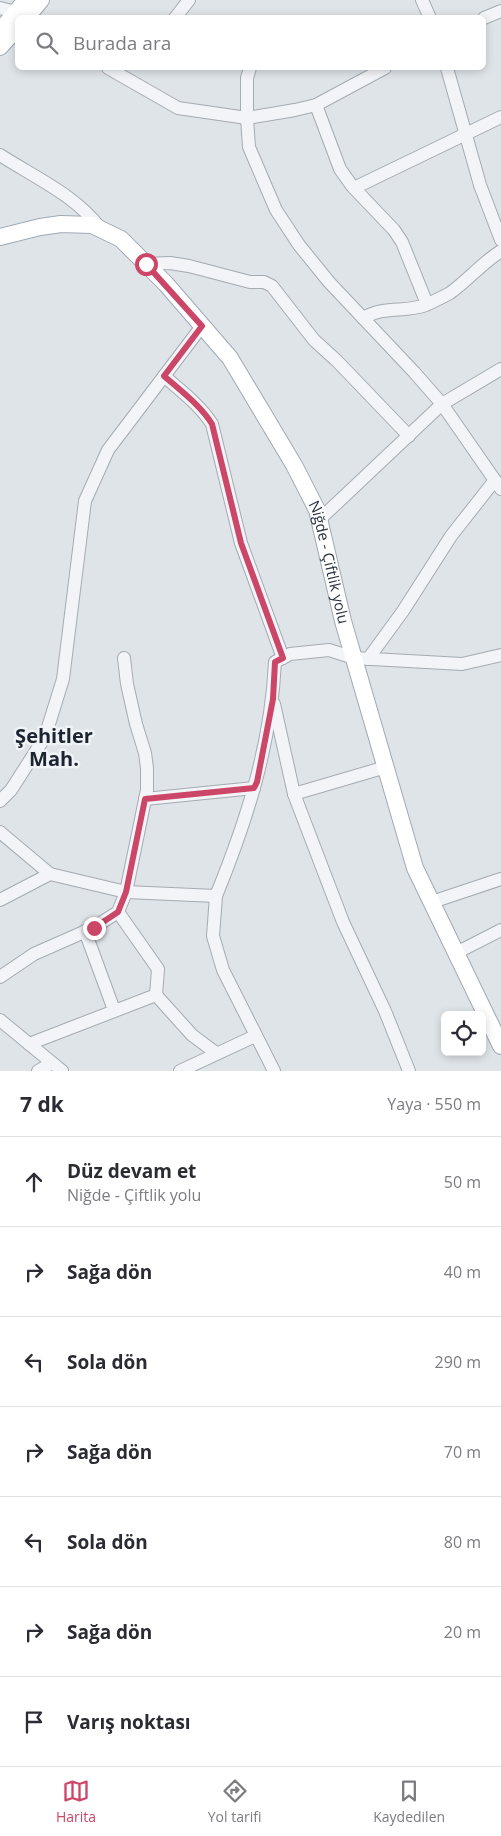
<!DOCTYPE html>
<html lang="tr">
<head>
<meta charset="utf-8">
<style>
	body { margin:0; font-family:"Open Sans",sans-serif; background:#f2f2f3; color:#2b2b33 }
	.controls { position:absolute; right:15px; bottom:15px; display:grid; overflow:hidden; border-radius:8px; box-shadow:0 2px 8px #0003 }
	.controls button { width:45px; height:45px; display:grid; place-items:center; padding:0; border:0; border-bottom:1px solid #e1e1e2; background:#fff; color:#2b2b33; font:25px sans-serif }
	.stop { position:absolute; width:15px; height:15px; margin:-11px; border:4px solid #cc4668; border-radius:50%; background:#fff }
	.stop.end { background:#cc4668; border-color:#fff; box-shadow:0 1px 5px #0008 }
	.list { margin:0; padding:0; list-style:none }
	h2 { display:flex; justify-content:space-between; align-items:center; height:65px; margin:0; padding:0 20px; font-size:21px }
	h2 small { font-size:16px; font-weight:400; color:#7c7c81 }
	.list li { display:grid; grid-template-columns:32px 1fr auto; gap:15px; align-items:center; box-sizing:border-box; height:90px; padding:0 20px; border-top:1px solid #e1e1e2 }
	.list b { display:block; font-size:19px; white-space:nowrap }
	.list p { margin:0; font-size:16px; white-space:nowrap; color:#7c7c81 }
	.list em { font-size:16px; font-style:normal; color:#7c7c81 }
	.icon { flex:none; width:28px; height:28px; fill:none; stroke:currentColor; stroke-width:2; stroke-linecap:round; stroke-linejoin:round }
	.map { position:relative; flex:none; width:501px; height:1071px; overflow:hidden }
	.search { position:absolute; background:#fff; box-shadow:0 2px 8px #0003; left:15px; right:15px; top:15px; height:55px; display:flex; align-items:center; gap:12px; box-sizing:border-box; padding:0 18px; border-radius:8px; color:#7c7c81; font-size:19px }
	.sheet { height:695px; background:#fff }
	nav { display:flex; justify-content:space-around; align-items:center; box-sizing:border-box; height:70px; border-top:1px solid #e1e1e2; background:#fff; font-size:14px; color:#7c7c81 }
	nav a { display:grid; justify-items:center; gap:2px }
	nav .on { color:#cc4668 }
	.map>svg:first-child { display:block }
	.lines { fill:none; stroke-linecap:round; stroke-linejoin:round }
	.minor-casing { stroke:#a4abb2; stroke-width:14 }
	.major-casing { stroke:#9fa9b4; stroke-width:18 }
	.minor { stroke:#f2f4f7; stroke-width:12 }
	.major { stroke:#fff; stroke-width:16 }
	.route { stroke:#cc4668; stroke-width:6 }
	.labels { text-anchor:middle; stroke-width:5; stroke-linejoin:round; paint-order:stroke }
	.street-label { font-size:15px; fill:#28333f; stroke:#eff3f6 }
	.district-label { font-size:20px; font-weight:bold; fill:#1b2430; stroke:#eff3f6 }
</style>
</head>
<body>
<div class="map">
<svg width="501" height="1071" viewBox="0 0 501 1071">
	<rect width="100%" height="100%" fill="#dfe4e8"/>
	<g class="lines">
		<defs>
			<g id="minor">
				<polyline points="422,0 430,18"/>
				<polyline points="0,8 16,12 23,16"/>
				<polyline points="175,18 189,0"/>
				<polyline points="484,18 501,11"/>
				<polyline points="108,68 178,108 247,118 295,110 316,105 385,68"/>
				<polyline points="250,68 247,78 247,118 249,147 276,210 299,245 329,282 414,372 442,404 501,489"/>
				<polyline points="447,68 480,185 501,240"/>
				<polyline points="316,105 340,169 352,186 394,230 402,242 427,304"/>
				<path d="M0,155C34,177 75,195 100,228"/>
				<polyline points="354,188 501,117"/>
				<polyline points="146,264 170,263 189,266 250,282 264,282 272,286 314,340 337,361 409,436"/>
				<path d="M363,318C386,305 404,313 426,305C434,301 443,297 450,293C468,280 482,263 501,251"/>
				<path d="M164,376C181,391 200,405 212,424L241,543L283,658"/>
				<polyline points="319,520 442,404 501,369"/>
				<polyline points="368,659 403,611 451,536 495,480"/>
				<polyline points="274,704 294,794 343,922 385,1011 409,1071"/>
				<polyline points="294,794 386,767"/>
				<polyline points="145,799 254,788"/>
				<polyline points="0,801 11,790 45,737 63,679 85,501 108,450 202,326"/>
				<polyline points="0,832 50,874"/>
				<polyline points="216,896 213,936 223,970 274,1071"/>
				<path d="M0,900L50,874L126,892L216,896C247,820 271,745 275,662L290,654L329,650L354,658L462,664L501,655"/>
				<polyline points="432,902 501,879"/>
				<polyline points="118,912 158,969 156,995 192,1035 216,1053"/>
				<polyline points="85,931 114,1010"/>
				<polyline points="456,953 501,930"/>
				<polyline points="0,977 34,954 93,928 118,912 126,892 147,790 147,768 145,753 136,724 127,684 124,658"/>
				<polyline points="0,1020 62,1071"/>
				<polyline points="29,1044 156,995"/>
				<polyline points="38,1071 52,1063"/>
				<polyline points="180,1071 255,1036"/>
			</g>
			<g id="major">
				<polyline points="26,18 41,0"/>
				<polyline points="0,31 26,0"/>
				<polyline points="0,47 18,27"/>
				<path id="s1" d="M0,237L40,227L61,224L92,225L121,239L166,284L230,358L294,465L317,510L343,621L415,868L501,1046"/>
			</g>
		</defs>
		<use href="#minor" class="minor-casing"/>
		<use href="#major" class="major-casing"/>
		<use href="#minor" class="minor"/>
		<use href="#major" class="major"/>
	</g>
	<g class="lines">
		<path class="route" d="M94,928L118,912L126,892L145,799L254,788L257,782L273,699L275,662L283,658L241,543L212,424C200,405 181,391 164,376L202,326L146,264"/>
	</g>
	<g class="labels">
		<g class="street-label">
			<text dy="5" stroke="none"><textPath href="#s1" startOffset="516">Niğde - Çiftlik yolu</textPath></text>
		</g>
		<g class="district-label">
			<text x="54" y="743">Şehitler<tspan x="54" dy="23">Mah.</tspan></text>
		</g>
	</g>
</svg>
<div class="controls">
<button><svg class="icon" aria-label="locate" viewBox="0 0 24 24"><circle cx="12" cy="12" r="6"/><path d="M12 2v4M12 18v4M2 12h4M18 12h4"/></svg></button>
</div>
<div class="stop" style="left:146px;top:264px"></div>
<div class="stop end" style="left:94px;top:928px"></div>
<div class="search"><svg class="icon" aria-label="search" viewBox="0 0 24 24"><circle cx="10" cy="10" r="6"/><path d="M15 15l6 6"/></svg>Burada ara</div>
</div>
<section class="sheet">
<h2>7 dk<small>Yaya · 550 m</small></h2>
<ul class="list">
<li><svg class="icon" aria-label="ahead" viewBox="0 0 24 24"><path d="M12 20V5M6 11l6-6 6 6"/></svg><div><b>Düz devam et</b><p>Niğde - Çiftlik yolu</p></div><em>50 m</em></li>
<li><svg class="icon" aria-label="right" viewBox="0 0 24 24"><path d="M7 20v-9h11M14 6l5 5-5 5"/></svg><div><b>Sağa dön</b></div><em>40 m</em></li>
<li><svg class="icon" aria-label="left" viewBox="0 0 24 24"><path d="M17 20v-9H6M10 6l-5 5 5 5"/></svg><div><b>Sola dön</b></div><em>290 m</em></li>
<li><svg class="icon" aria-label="right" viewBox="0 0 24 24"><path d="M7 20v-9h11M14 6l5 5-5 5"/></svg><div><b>Sağa dön</b></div><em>70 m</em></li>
<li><svg class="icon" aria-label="left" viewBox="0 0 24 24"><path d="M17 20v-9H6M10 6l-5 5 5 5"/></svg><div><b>Sola dön</b></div><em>80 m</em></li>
<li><svg class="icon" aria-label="right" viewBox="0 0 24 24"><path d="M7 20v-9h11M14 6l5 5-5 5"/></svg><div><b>Sağa dön</b></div><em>20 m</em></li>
<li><svg class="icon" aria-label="arrive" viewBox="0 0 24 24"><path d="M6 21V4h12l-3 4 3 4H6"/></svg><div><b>Varış noktası</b></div></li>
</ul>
</section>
<nav>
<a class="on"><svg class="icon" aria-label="map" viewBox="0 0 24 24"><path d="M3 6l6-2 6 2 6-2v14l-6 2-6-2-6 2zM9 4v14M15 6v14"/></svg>Harita</a>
<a><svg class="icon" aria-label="directions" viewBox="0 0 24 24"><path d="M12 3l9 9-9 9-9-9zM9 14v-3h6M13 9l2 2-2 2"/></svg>Yol tarifi</a>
<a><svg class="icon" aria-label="saved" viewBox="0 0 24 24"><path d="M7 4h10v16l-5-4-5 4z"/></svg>Kaydedilen</a>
</nav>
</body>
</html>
